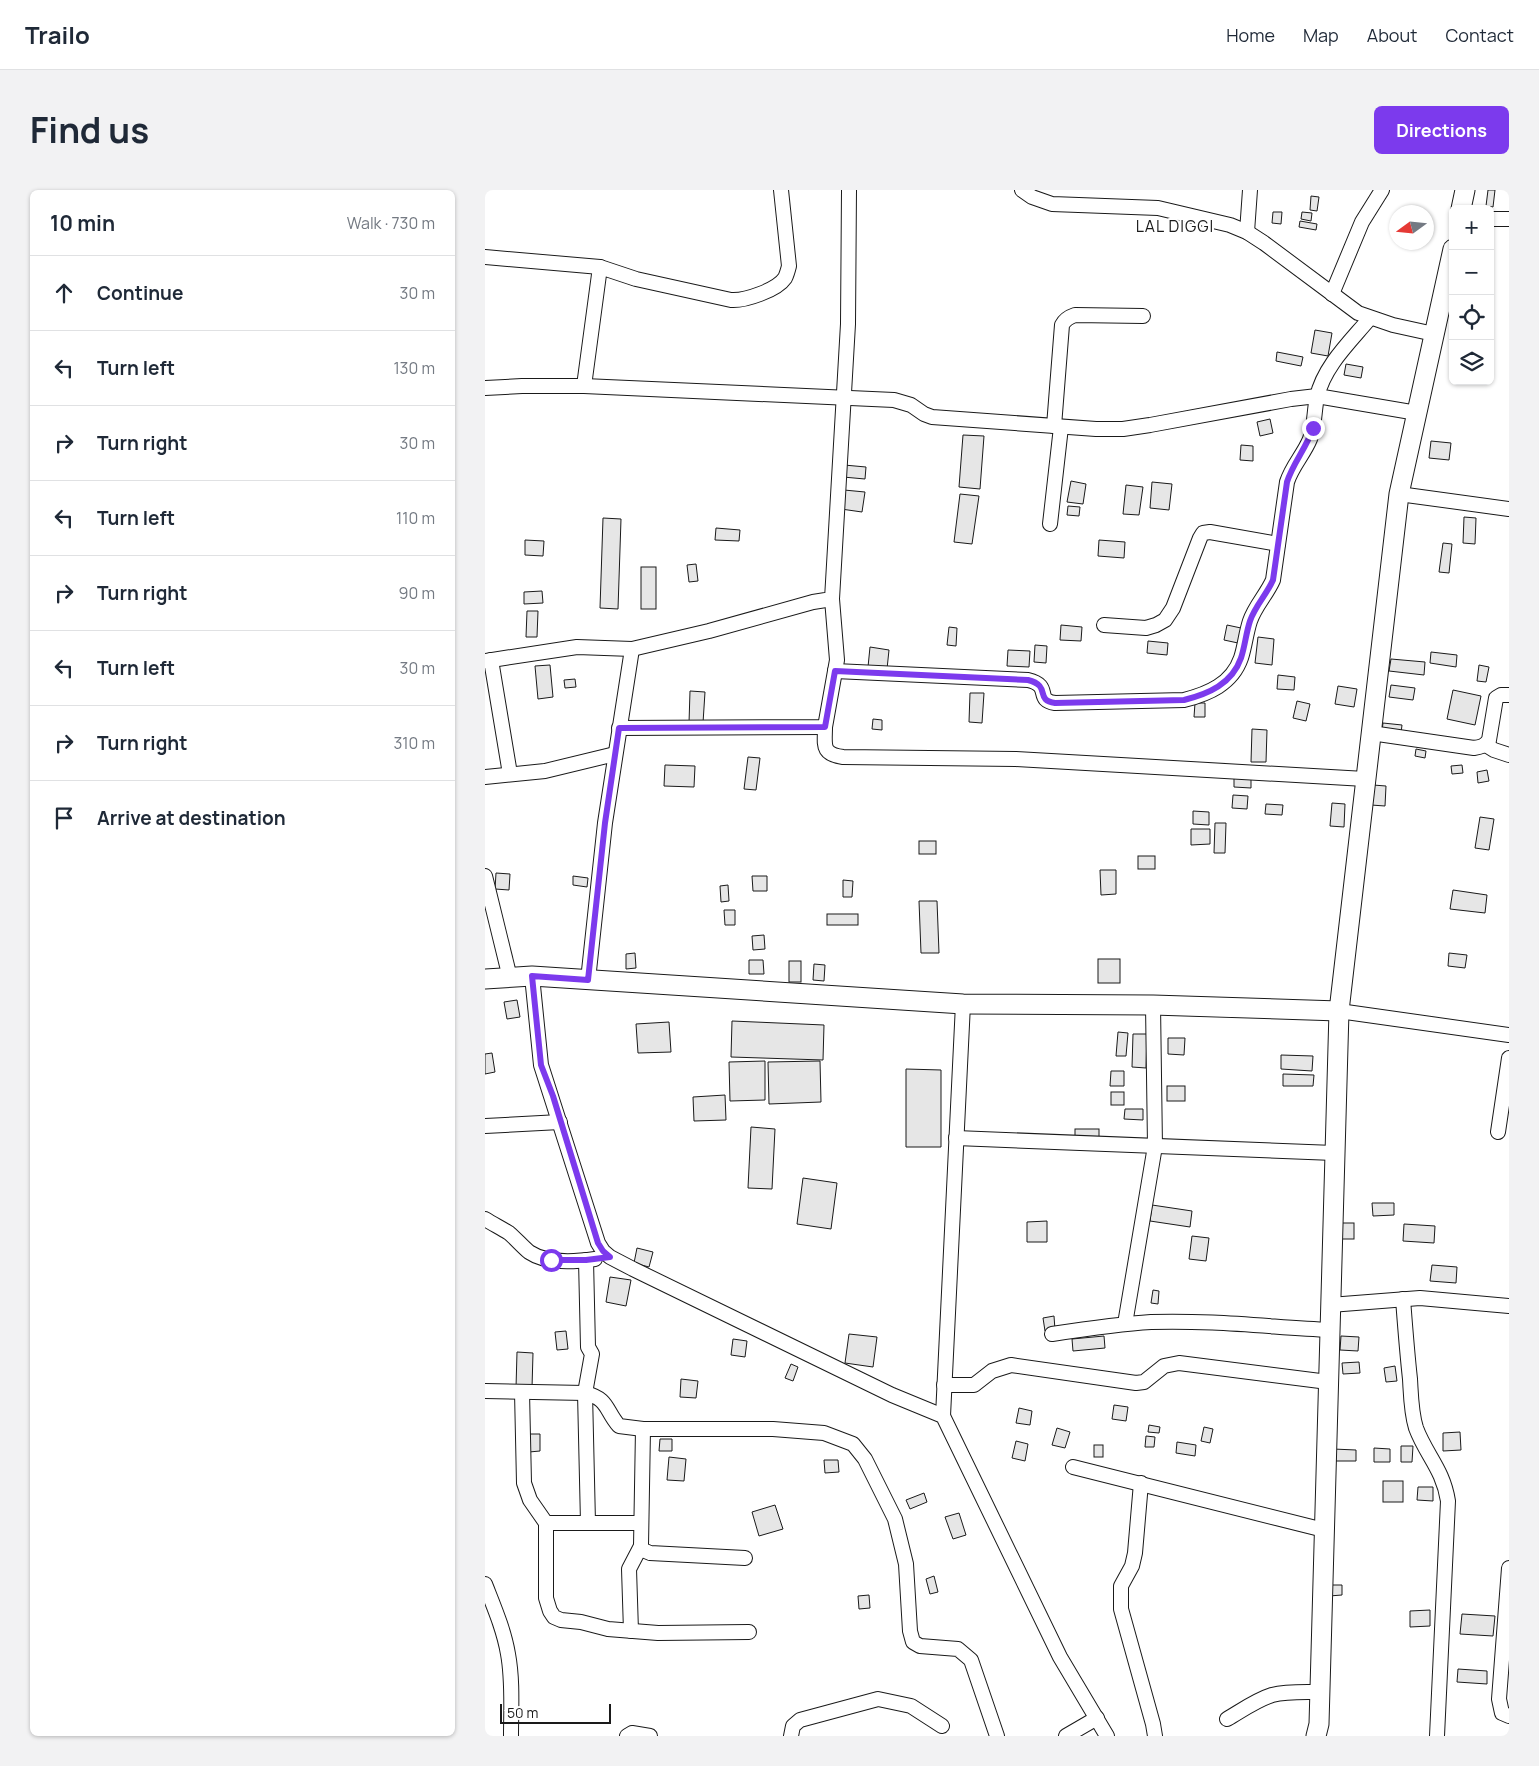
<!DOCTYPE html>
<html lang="en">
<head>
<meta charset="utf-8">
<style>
	body { margin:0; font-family:Manrope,sans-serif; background:#f2f2f3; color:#1f2937 }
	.controls { position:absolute; right:15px; top:15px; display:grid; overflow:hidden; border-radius:8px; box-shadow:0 1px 4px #0004 }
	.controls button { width:45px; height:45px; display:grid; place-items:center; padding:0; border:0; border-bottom:1px solid #e0e1e3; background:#fff; color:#1f2937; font:25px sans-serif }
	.compass { position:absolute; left:904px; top:15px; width:45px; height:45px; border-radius:50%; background:#fff; box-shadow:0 1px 4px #0004; rotate:255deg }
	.scale { position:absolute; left:15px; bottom:12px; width:111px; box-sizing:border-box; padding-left:5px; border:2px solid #1a1a1a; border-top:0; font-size:14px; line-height:18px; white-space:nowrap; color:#1a1a1a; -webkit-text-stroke:4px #fff; paint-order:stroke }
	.stop { position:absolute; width:15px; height:15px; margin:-11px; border:4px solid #7c3aed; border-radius:50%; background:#fff }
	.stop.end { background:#7c3aed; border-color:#fff; box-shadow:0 1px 5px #0008 }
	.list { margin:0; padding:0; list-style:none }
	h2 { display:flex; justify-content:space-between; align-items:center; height:65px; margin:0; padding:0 20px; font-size:21px }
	h2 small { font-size:16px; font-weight:400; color:#747a83 }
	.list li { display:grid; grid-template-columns:32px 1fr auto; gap:15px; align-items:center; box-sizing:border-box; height:75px; padding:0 20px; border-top:1px solid #e0e1e3 }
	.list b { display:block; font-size:19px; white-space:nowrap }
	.list em { font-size:16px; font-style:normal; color:#747a83 }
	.icon { flex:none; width:28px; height:28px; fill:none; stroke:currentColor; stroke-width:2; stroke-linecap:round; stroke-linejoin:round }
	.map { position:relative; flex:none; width:1024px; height:1546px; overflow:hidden; border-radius:8px }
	header { display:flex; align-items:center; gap:30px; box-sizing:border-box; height:70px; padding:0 25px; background:#fff; border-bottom:1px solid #e0e1e3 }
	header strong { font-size:24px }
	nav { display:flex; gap:28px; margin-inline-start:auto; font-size:18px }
	.intro { display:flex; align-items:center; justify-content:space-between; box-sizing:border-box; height:120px; padding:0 30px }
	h1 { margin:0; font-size:35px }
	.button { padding:12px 22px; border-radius:8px; background:#7c3aed; color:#fff; font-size:18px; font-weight:700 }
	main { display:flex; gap:30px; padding:0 30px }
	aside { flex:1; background:#fff; border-radius:8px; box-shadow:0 1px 4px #0004 }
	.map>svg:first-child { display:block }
	.building { fill:#e6e6e6; stroke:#1a1a1a }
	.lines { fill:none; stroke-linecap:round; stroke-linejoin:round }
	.street-casing { stroke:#1a1a1a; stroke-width:16 }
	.secondary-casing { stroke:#1a1a1a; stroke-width:21 }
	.street { stroke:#fff; stroke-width:14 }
	.secondary { stroke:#fff; stroke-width:19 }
	.route { stroke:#7c3aed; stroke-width:6 }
	.labels { text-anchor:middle; stroke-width:4; stroke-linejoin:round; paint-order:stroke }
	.neighbourhood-label { font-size:16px; letter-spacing:1px; fill:#1a1a1a; stroke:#fff }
</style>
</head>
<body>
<header>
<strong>Trailo</strong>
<nav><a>Home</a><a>Map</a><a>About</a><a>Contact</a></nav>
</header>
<div class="intro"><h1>Find us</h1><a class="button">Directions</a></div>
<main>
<aside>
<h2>10 min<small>Walk · 730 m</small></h2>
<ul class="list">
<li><svg class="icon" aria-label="ahead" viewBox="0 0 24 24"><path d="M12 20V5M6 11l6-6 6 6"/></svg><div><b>Continue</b></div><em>30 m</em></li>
<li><svg class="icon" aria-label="left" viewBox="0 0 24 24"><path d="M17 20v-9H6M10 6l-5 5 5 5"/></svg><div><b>Turn left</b></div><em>130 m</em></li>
<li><svg class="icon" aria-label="right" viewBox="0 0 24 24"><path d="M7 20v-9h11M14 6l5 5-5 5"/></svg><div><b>Turn right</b></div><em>30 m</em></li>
<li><svg class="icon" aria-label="left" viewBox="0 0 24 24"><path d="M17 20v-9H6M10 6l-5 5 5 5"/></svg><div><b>Turn left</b></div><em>110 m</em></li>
<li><svg class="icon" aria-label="right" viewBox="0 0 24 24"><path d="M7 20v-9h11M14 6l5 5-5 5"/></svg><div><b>Turn right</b></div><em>90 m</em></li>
<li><svg class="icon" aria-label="left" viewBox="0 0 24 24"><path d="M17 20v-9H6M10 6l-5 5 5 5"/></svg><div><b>Turn left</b></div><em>30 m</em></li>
<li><svg class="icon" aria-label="right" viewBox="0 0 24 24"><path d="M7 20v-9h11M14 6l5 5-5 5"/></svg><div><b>Turn right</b></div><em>310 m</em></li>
<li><svg class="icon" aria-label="arrive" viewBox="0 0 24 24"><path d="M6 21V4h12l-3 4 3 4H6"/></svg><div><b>Arrive at destination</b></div></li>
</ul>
</aside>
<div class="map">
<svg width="1024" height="1546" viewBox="0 0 1024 1546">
	<rect width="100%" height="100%" fill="#fff"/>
	<g class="building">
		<polygon points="1003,0 1010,0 1008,17 1001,16"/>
		<polygon points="826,6 834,7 832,21 825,20"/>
		<polygon points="788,22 797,22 796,34 787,33"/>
		<polygon points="817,22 827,23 826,31 816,29"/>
		<polygon points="815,31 832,34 831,40 814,37"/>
		<polygon points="830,140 847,143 843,166 826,163"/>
		<polygon points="792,162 818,167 816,176 791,171"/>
		<polygon points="861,174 878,177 876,188 859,185"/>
		<polygon points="785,229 788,243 775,246 772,232"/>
		<polygon points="478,245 499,246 495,299 474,297"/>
		<polygon points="946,251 966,253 964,270 944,268"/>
		<polygon points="756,255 768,256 768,271 755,270"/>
		<polygon points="359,275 381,277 380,289 358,287"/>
		<polygon points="586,291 601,294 598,314 582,312"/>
		<polygon points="667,292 687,294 684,320 665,318"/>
		<polygon points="641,295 658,297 654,325 638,324"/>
		<polygon points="359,300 380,302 377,322 356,319"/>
		<polygon points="475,304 494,306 487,354 469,352"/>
		<polygon points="583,316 595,317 594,326 582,325"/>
		<polygon points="979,327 991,328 990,354 978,353"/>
		<polygon points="118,328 136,329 133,419 115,418"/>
		<polygon points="231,338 255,340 254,351 230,350"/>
		<polygon points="40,350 59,351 58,366 40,365"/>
		<polygon points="614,350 640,352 639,368 613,366"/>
		<polygon points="958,353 967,354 964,383 954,382"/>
		<polygon points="211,374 213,391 204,392 202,375"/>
		<rect x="156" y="377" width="15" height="42"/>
		<polygon points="57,401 58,413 39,414 39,402"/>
		<polygon points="42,421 53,421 52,447 41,447"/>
		<polygon points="576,435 597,437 596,451 575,450"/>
		<polygon points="742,435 756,438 753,453 739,450"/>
		<polygon points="464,437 472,438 471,456 462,455"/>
		<polygon points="773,447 789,449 787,475 770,473"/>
		<polygon points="663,451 683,453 682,465 662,463"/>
		<polygon points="550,455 562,456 561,473 549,472"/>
		<polygon points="385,457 404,460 402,479 383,477"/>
		<polygon points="523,460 545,461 544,477 522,476"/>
		<polygon points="946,462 972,465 971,477 945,473"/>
		<polygon points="906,469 940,472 939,485 904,481"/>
		<polygon points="65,475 68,507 53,509 50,476"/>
		<polygon points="994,475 1004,477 1001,492 992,491"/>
		<polygon points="793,485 810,487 809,500 792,499"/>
		<polygon points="90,489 91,497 80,498 79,490"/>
		<polygon points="906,495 930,498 928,510 904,507"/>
		<polygon points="853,496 872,499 869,517 850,514"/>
		<polygon points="968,500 996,506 990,535 962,529"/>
		<polygon points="205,501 220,502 218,533 204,533"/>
		<polygon points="485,503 499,503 497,533 484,532"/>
		<polygon points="812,511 825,514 821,531 808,528"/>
		<polygon points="710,513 720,513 720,527 709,527"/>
		<polygon points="388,529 397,530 397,540 387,539"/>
		<polygon points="898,533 917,535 916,543 897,541"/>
		<polygon points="767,539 782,540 781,572 766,572"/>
		<polygon points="931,559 941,561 940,568 930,566"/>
		<polygon points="263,567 275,568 271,600 259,599"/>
		<polygon points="180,575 210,576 209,597 179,596"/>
		<polygon points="977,575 978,583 967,584 966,576"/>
		<polygon points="1002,580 1004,591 993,593 992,582"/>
		<polygon points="749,587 766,588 766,598 749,597"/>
		<polygon points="888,595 901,596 900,616 886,615"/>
		<polygon points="748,605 763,606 762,619 747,618"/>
		<polygon points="847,613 860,614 859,637 845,636"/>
		<polygon points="781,614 798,615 797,625 780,624"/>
		<polygon points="708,621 724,622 724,635 708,634"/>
		<polygon points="995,627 1009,629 1004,660 990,658"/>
		<polygon points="730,633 741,633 740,663 729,663"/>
		<polygon points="706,639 725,639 725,654 706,655"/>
		<rect x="434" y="651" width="17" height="13"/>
		<rect x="653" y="666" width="17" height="13"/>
		<polygon points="615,680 631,680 631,704 616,705"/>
		<polygon points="11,683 25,684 24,700 10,699"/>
		<polygon points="88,686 103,688 102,697 88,695"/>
		<polygon points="267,686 282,686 282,701 268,701"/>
		<polygon points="358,690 368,691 367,707 358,707"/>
		<polygon points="243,695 244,711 236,712 235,696"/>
		<polygon points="968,700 1002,705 1000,723 965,719"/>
		<polygon points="434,711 452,711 454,763 436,763"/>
		<polygon points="239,720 250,720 250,735 240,735"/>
		<rect x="342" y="724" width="31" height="11"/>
		<polygon points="279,745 280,759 268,760 267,746"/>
		<polygon points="150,763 151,778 141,779 141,764"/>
		<polygon points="964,763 982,765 980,778 963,776"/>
		<rect x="613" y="769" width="22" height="24"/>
		<polygon points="264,770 278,770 279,784 264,784"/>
		<rect x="304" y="771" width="12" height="21"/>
		<polygon points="329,774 340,775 339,791 328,790"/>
		<polygon points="32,810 35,827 22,829 19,812"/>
		<polygon points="247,831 339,835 338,870 246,867"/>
		<polygon points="184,832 186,862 153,863 151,834"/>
		<polygon points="633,842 643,843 641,866 631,866"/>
		<polygon points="648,844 662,844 661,878 647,877"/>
		<polygon points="683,848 700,848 699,865 683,864"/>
		<polygon points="7,863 10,882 0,884 0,864"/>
		<polygon points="796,865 828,866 827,881 796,879"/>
		<polygon points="280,871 280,910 245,911 244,872"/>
		<polygon points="335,871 336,912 284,914 283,872"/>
		<polygon points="421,879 456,880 456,957 421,957"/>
		<polygon points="626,881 639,881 639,896 625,896"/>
		<polygon points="798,884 829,885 828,896 798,896"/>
		<rect x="682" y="896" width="18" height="15"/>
		<rect x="626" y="902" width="13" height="13"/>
		<polygon points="240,905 241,930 209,931 208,907"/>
		<polygon points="640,919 658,919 658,930 639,929"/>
		<polygon points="266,937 290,939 287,999 263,998"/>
		<rect x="590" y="939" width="24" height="11"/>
		<polygon points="318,988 352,993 346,1039 312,1034"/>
		<polygon points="887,1013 909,1013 909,1025 888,1026"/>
		<polygon points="667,1015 707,1021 705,1037 665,1031"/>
		<polygon points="562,1031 562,1052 542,1052 542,1032"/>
		<rect x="851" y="1033" width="18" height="16"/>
		<polygon points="919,1034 950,1036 949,1053 918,1051"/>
		<polygon points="707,1046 724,1048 721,1071 704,1069"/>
		<polygon points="152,1058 168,1062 164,1077 149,1073"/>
		<polygon points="947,1075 972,1077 971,1093 945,1091"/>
		<polygon points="125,1087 146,1090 141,1116 121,1112"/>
		<polygon points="668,1100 674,1101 673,1114 666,1113"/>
		<polygon points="569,1126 570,1140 560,1141 558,1128"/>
		<polygon points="81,1141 83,1159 72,1160 70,1142"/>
		<polygon points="364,1144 392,1147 388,1177 360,1173"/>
		<polygon points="619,1146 620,1158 588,1161 587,1149"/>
		<polygon points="856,1146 874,1147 873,1161 855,1160"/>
		<polygon points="248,1149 262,1151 260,1167 246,1165"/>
		<polygon points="32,1162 48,1163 47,1198 31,1198"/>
		<polygon points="874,1172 875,1183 858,1184 857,1173"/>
		<polygon points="306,1174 313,1177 308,1191 300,1188"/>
		<polygon points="910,1176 912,1191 901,1192 899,1178"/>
		<polygon points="196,1189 213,1191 211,1208 195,1207"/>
		<polygon points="629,1215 643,1217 641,1231 627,1229"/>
		<polygon points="534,1218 547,1221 545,1235 531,1233"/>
		<polygon points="664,1235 675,1237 674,1243 663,1242"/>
		<polygon points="719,1237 728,1239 725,1253 716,1251"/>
		<polygon points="572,1238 585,1242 580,1258 567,1255"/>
		<polygon points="975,1242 976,1260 958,1261 958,1243"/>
		<polygon points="43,1244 55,1244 55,1261 44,1262"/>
		<polygon points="661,1246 670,1247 669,1257 660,1257"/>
		<polygon points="175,1249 187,1249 187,1261 174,1261"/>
		<polygon points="531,1251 543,1254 540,1271 527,1268"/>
		<polygon points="692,1252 711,1255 710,1266 691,1263"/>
		<rect x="609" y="1255" width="9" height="12"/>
		<polygon points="916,1256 928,1256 927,1272 916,1272"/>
		<polygon points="889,1258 905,1259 905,1272 889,1272"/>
		<polygon points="848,1259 871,1260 871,1271 847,1271"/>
		<polygon points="184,1267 201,1269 199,1291 182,1290"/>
		<polygon points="339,1270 353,1270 354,1282 340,1283"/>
		<rect x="898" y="1291" width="20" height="21"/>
		<polygon points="933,1297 948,1297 948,1311 932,1310"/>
		<polygon points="439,1303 442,1312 425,1319 421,1310"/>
		<polygon points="290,1315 298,1339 274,1346 267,1322"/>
		<polygon points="474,1323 481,1345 468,1349 460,1327"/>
		<polygon points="449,1386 453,1402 445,1404 441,1389"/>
		<polygon points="844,1395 857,1395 857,1405 844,1406"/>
		<polygon points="384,1405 385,1418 374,1419 373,1406"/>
		<polygon points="945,1420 945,1436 925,1437 925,1421"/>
		<polygon points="977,1424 1010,1426 1008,1446 975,1444"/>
		<polygon points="973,1479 1002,1481 1002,1494 972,1492"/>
	</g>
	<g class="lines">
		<defs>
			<g id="street">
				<polyline points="537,0 547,7 567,14 673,18 745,35 762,42 779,53 873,123 908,135 949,144"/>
				<polyline points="1005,29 1024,29"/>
				<polyline points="762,42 765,0"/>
				<polyline points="0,67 115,77"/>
				<polyline points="847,104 877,32 897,0"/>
				<path d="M99,196L115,77L151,89L246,110C260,111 292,100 300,88C302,84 303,80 304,76L296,0"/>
				<polyline points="0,198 37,196 99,196 409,210 426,215 439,224 447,227 611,239 638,239 665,235 806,209 832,206 932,223"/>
				<path d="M569,236L577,135C580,129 584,127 590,125L658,126"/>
				<polyline points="914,304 1024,319"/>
				<polyline points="565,334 576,237"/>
				<polyline points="619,435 661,438 671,435 680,430 688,418 715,348 718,343 725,342 793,354"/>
				<polyline points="6,470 25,584"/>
				<polyline points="0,471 92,457 147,459 224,441 328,412 347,409 363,134 364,0"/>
				<path d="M350,481L543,490C568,496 549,510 570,513L699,510C723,504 747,494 756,468C760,456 761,443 765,431C770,416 782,404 788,390L802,292C807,276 819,264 825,249C830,235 829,221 832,207C839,176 865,152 885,128"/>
				<path d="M340,537C340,555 336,564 358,567L531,569L880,589"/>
				<polyline points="134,538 340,537 352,470 347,409"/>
				<path d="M886,543L989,558C996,557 1000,556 1004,550L1011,508L1016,505H1024"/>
				<polyline points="1001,555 1009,560 1024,565"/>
				<polyline points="0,587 60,581 130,564"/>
				<polyline points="0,686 25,788"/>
				<polyline points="47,786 56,875 113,1053 118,1061 125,1067 148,1079 407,1205 458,1226 575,1467 622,1546"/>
				<polyline points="103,790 120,633 147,459"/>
				<polyline points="854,821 1024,845"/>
				<polyline points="0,936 75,932"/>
				<polyline points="1013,942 1024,868"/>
				<polyline points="471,948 849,963"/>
				<path d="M0,1029C8,1034 16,1038 24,1043C31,1049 37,1056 44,1062C62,1074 89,1072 110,1069"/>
				<polyline points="101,1070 103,1157 107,1164 100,1203 103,1333"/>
				<path d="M918,1109C920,1135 922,1162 925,1189C926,1205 926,1222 931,1238C941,1265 958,1279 963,1311L952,1546"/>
				<polyline points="845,1115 935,1108 1024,1116"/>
				<polyline points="640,1134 670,956 668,815"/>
				<path d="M567,1144C600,1139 633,1134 666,1132C725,1130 785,1137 845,1140"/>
				<polyline points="459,1195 489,1195 507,1181 526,1175 651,1193 659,1192 679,1176 694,1173 843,1192"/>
				<path d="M0,1201L100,1203C124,1209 120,1220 134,1236L158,1239H288L339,1243L368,1254L380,1269L410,1329L421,1374L425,1441L428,1452L435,1456L473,1459L486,1470L512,1546"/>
				<polyline points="37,1202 39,1293 45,1310 61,1333 61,1408 65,1421 69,1427 76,1430 96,1432 123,1439 173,1443 264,1442"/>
				<polyline points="458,1226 478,814"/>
				<polyline points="158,1239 156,1356 158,1360 165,1363 260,1368"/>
				<polyline points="588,1277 839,1340"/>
				<polyline points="656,1293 650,1363 647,1376 636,1396 636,1419 668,1534 670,1546"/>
				<polyline points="61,1333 156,1333"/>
				<polyline points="1024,1378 1014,1509 1017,1523 1024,1526"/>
				<path d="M0,1394C9,1417 19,1440 23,1464C28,1491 26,1519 26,1546"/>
				<polyline points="146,1441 144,1379 156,1356"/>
				<path d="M742,1529C756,1521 771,1510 787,1505C802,1501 819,1502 835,1502"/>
				<polyline points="142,1546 147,1543 165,1546"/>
				<polyline points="306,1546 308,1536 315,1530 393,1509 426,1516 457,1536"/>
				<polyline points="581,1546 612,1528"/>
			</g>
			<g id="secondary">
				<polyline points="976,19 980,0"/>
				<polyline points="0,789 47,786 478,814 668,815 854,821"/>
				<polyline points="831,1546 834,1534 854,821 914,304 968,59"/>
			</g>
		</defs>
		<use href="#street" class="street-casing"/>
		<use href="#secondary" class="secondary-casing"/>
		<use href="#street" class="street"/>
		<use href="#secondary" class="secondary"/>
	</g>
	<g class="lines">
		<path class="route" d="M66,1070H101L125,1067L118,1061L113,1053L68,906L56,875L47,786L103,790L120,633L134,538L340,537L350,481L543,490C567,496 549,510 570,513L699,510C723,504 747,494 756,468C760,456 761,443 765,431C770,416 782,404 788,390L802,292C808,273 822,257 828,238"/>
	</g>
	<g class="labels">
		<g class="neighbourhood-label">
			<text x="690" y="42">LAL DIGGI</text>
		</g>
	</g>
</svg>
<div class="controls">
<button>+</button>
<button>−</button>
<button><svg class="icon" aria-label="locate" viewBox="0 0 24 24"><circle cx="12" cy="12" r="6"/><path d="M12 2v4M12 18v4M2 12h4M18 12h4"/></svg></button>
<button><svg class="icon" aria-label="layers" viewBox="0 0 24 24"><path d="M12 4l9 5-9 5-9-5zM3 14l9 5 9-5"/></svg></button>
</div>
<svg class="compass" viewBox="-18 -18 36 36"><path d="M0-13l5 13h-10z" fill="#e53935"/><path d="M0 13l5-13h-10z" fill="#747a83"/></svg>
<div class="scale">50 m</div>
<div class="stop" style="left:66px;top:1070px"></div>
<div class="stop end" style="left:828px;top:238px"></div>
</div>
</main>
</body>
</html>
